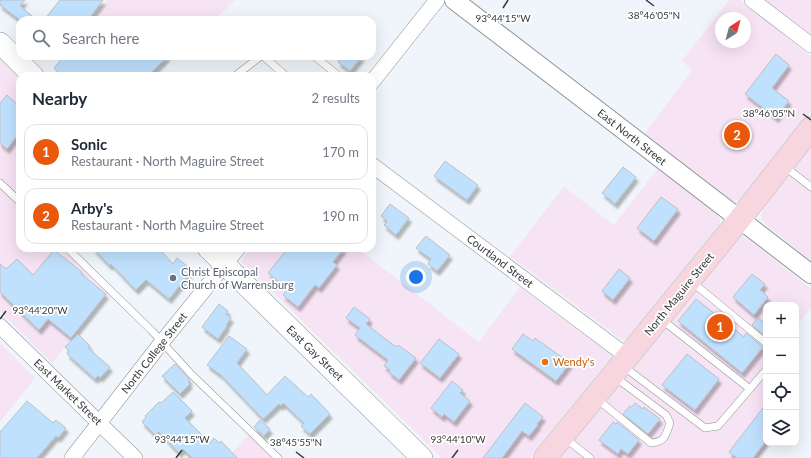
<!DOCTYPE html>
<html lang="en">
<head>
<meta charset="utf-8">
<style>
	body { margin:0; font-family:Lato,sans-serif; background:#f6f6f7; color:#1f2937 }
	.controls { position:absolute; right:12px; bottom:12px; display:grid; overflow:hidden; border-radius:8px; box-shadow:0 4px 16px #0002 }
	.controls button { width:36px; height:36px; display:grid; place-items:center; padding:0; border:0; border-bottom:1px solid #e0e1e3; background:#fff; color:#1f2937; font:20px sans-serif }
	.compass { position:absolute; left:715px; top:12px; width:36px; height:36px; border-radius:50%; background:#fff; box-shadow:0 4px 16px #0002; rotate:36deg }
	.you { position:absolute; left:416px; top:277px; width:14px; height:14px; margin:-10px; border:3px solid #fff; border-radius:50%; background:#1a73e8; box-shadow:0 0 0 6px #1a73e833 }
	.badge { display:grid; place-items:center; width:26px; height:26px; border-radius:50%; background:#ea580c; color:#fff; font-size:13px; font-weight:700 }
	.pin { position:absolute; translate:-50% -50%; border:2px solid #fff; box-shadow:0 1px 4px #0006 }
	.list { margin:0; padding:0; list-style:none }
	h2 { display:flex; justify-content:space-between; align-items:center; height:52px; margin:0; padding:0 16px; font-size:17px }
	h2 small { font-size:13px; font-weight:400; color:#747a83 }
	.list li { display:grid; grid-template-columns:26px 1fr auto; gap:12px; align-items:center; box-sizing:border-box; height:56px; margin:0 8px 8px; padding:0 8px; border:1px solid #e0e1e3; border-radius:12px }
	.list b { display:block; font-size:15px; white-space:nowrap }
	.list p { margin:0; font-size:13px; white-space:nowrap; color:#747a83 }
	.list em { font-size:13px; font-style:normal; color:#747a83 }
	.icon { flex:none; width:22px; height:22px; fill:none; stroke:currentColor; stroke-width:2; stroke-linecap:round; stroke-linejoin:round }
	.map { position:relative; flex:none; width:811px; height:458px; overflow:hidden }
	.search { position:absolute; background:#fff; box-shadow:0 4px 16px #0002; left:16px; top:16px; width:360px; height:44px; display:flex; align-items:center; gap:10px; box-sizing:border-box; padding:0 14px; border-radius:12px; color:#747a83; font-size:15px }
	.panel { position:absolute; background:#fff; box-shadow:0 4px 16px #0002; left:16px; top:72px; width:360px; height:180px; border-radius:12px }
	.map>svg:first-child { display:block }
	.commercial { fill:#f6e3f4; fill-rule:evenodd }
	.building { fill:#c0e1fe; stroke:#bbc0c5; filter:url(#shadow) }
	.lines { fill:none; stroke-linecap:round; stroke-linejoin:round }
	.service-casing { stroke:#90969a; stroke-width:8 }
	.minor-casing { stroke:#90969a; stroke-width:16 }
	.tertiary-casing { stroke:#90969a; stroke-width:20 }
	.secondary-casing { stroke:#90969a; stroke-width:22 }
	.primary-casing { stroke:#cfcfd0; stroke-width:24 }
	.service { stroke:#fff; stroke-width:7 }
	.minor { stroke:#fff; stroke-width:15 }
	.tertiary { stroke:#fff; stroke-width:18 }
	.secondary { stroke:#fff; stroke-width:21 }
	.primary { stroke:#f8d6df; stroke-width:22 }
	.ticks { fill:none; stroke:#37393b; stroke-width:1.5 }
	.worship-dot { fill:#6b7280; stroke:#fff; stroke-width:1.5 }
	.food-dot { fill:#e8710a; stroke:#fff; stroke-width:1.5 }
	.labels { text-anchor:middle; stroke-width:3.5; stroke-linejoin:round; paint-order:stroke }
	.street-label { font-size:11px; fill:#37393b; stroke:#fff }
	.worship-label { font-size:11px; fill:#5b616d; stroke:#fff; text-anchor:start }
	.food-label { font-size:11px; fill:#c56008; stroke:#fff; text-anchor:start }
	.ticks-label { font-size:10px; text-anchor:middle; fill:#37393b; stroke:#fff; stroke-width:3.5; stroke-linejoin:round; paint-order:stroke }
</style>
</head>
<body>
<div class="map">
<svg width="811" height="458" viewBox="0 0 811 458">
	<defs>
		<filter id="shadow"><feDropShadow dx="2.5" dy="4.5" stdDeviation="1" flood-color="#0004"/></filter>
	</defs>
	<rect width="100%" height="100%" fill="#eff5fa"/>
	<g class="commercial">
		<polygon points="108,0 235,0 214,20 92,20"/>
		<path d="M729,0H740L811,56V113L744,197L741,200L736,201L729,200L642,137L692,70L682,61ZM721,18H745V42H721Z"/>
		<polygon points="760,0 811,0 811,39"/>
		<polygon points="0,56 20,76 20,248 80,248 72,256 109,292 52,363 0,311"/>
		<polygon points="811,144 811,264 787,241 767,226 761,217 764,205"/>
		<polygon points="660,166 717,213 720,222 718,227 627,338 622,340 510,256 564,187 614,225"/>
		<polygon points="741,236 747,238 811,289 811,308 796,327 796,305 766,305 766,443 770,443 758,458 560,458 735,240"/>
		<polygon points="251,248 357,248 479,342 520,287 611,355 611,357 530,458 442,458 242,262 243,258"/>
		<polygon points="0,343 35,378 0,422"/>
		<polygon points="253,431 281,458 227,458"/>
	</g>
	<g class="building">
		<polygon points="0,0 25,0 20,6 37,20 20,20 0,5"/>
		<polygon points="60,0 103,0 88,20 44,20"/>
		<polygon points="776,54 789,65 772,88 789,101 776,118 745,94"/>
		<polygon points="64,56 168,56 148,76 62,76 54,68"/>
		<polygon points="342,56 362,56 350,71 338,62"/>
		<polygon points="7,95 20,107 20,132 7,149 0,143 0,103"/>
		<polygon points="445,161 478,185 467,200 434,176"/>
		<polygon points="623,167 636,177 615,204 602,193"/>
		<polygon points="661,197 678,209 654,241 637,228"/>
		<polygon points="390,204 409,218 396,235 384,225 387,221 381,216"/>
		<polygon points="426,236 450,255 437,271 428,264 431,259 416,248"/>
		<polygon points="93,248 158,248 173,264 177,258 192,270 169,299 146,280 136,290 111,264 110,266"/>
		<polygon points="288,248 344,248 333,262 337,265 319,288 315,285 298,307 283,295 288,289 268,273"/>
		<polygon points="54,250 82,272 81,274 106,294 71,338 48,319 39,330 0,292 0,264 6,269 17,259 33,275"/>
		<polygon points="619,269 630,278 613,300 602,291"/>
		<polygon points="752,274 765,284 760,290 768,297 754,315 733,297"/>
		<polygon points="696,299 744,337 746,333 763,347 742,373 678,321"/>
		<polygon points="219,304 228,311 226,314 231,318 226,325 227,326 218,339 202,327"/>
		<polygon points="354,307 370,319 366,324 396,347 398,345 416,358 399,380 389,372 390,370 384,366 388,360 355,335 360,328 346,318"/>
		<polygon points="758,318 766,324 766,337 752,325"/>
		<polygon points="78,334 90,346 88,348 110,367 100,378 98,376 95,379 67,354 69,351 65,347"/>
		<polygon points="523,334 533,341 535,338 570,363 556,381 512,349"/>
		<polygon points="229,336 247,349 237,363 267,395 285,376 308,397 311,394 330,414 310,434 301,426 304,423 283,403 281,406 279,404 263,419 221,375 207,365"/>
		<polygon points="439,339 459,354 440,378 420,363"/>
		<polygon points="687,354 719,379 695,410 662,385"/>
		<polygon points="175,364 190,380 188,382 190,384 180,394 162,376"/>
		<polygon points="452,381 463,390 460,393 470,401 454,422 444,414 442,417 431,408"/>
		<polygon points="173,392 192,411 185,418 210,443 214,438 219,443 221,441 237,458 192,458 183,449 179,453 159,432 155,435 142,422 146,417 145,416 159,402 161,403"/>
		<polygon points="27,401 53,423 56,420 66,428 58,438 56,436 37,458 0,458 0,432"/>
		<polygon points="525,403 543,417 537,424 538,425 529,436 522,431 502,458 483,458"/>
		<polygon points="635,403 643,409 644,407 660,419 648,434 623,414 630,406 632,407"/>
		<polygon points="766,404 766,441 753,458 737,458 729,452"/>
		<polygon points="260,420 270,429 264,436 254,427"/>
		<polygon points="613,422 616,424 617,422 639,440 628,454 621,449 618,454 599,440"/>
	</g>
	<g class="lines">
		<defs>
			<g id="service">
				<polyline points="263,56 286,76"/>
				<polyline points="314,56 339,76"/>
				<polyline points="235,76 261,56"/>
				<polyline points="784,166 811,187"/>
				<polyline points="0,183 20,202"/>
				<polyline points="67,248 152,331 191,374 278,458"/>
				<polyline points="692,282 766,343"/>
				<polyline points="661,319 750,389"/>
				<polyline points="623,366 705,428 718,426 766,370"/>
				<path d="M597,399L651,443C665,442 666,435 670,423L666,415L615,377"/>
				<polyline points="565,438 590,458"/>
			</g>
			<g id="minor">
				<polyline points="752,0 811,45"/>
				<polyline points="372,82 437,0"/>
				<polyline points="372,165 628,357"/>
				<polyline points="0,326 135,458"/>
				<polyline points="72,458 162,342 238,248"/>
			</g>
			<polyline id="tertiary" points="454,0 811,274"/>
			<g id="secondary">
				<polyline points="0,43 33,76"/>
				<polyline points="208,248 422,458"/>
			</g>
			<polyline id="primary" points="545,458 739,220 811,128"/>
		</defs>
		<use href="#service" class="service-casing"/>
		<use href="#minor" class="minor-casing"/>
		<use href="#tertiary" class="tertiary-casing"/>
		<use href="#secondary" class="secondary-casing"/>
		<use href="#primary" class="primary-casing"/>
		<use href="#service" class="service"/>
		<use href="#minor" class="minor"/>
		<use href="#tertiary" class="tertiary"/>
		<use href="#secondary" class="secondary"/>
		<use href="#primary" class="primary"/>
	</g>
	<path class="ticks" d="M646,0L654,6M503,8L508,0M803,114L811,120M0,319L6,311M296,452L304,458M176,458L182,450M452,458L458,450"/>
	<circle class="worship-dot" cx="173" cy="278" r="4"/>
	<circle class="food-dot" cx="545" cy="362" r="4"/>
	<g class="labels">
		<g class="street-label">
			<text transform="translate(632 137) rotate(38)" y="4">East North Street</text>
			<text transform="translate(500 261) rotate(37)" y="4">Courtland Street</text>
			<text transform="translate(679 294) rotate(-51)" y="4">North Maguire Street</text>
			<text transform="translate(154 353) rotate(-52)" y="4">North College Street</text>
			<text transform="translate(315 353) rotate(44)" y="4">East Gay Street</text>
			<text transform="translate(68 392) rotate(44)" y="4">East Market Street</text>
		</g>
		<g class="worship-label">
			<text x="181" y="276">Christ Episcopal<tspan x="181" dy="13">Church of Warrensburg</tspan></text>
		</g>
		<g class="food-label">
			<text x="553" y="366">Wendy's</text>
		</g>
	</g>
	<g class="ticks-label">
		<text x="654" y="19">38°46'05"N</text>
		<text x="503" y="22">93°44'15"W</text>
		<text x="769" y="117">38°46'05"N</text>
		<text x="40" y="314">93°44'20"W</text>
		<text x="182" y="443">93°44'15"W</text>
		<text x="458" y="443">93°44'10"W</text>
		<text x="296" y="446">38°45'55"N</text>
	</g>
</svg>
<div class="controls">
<button>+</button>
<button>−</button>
<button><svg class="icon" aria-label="locate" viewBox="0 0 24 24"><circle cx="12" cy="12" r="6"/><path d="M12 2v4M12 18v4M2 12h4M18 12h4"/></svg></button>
<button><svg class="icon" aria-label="layers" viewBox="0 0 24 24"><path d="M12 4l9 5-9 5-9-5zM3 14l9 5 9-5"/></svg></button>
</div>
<svg class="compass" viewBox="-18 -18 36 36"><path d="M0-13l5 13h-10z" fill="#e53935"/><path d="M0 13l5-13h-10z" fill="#747a83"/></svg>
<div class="you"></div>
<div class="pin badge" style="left:720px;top:327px">1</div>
<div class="pin badge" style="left:737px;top:135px">2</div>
<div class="search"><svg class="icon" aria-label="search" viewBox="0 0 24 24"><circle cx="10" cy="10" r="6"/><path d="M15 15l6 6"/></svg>Search here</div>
<section class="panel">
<h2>Nearby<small>2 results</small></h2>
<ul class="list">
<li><span class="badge">1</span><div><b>Sonic</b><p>Restaurant · North Maguire Street</p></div><em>170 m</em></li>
<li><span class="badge">2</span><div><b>Arby's</b><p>Restaurant · North Maguire Street</p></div><em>190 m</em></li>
</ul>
</section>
</div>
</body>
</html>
